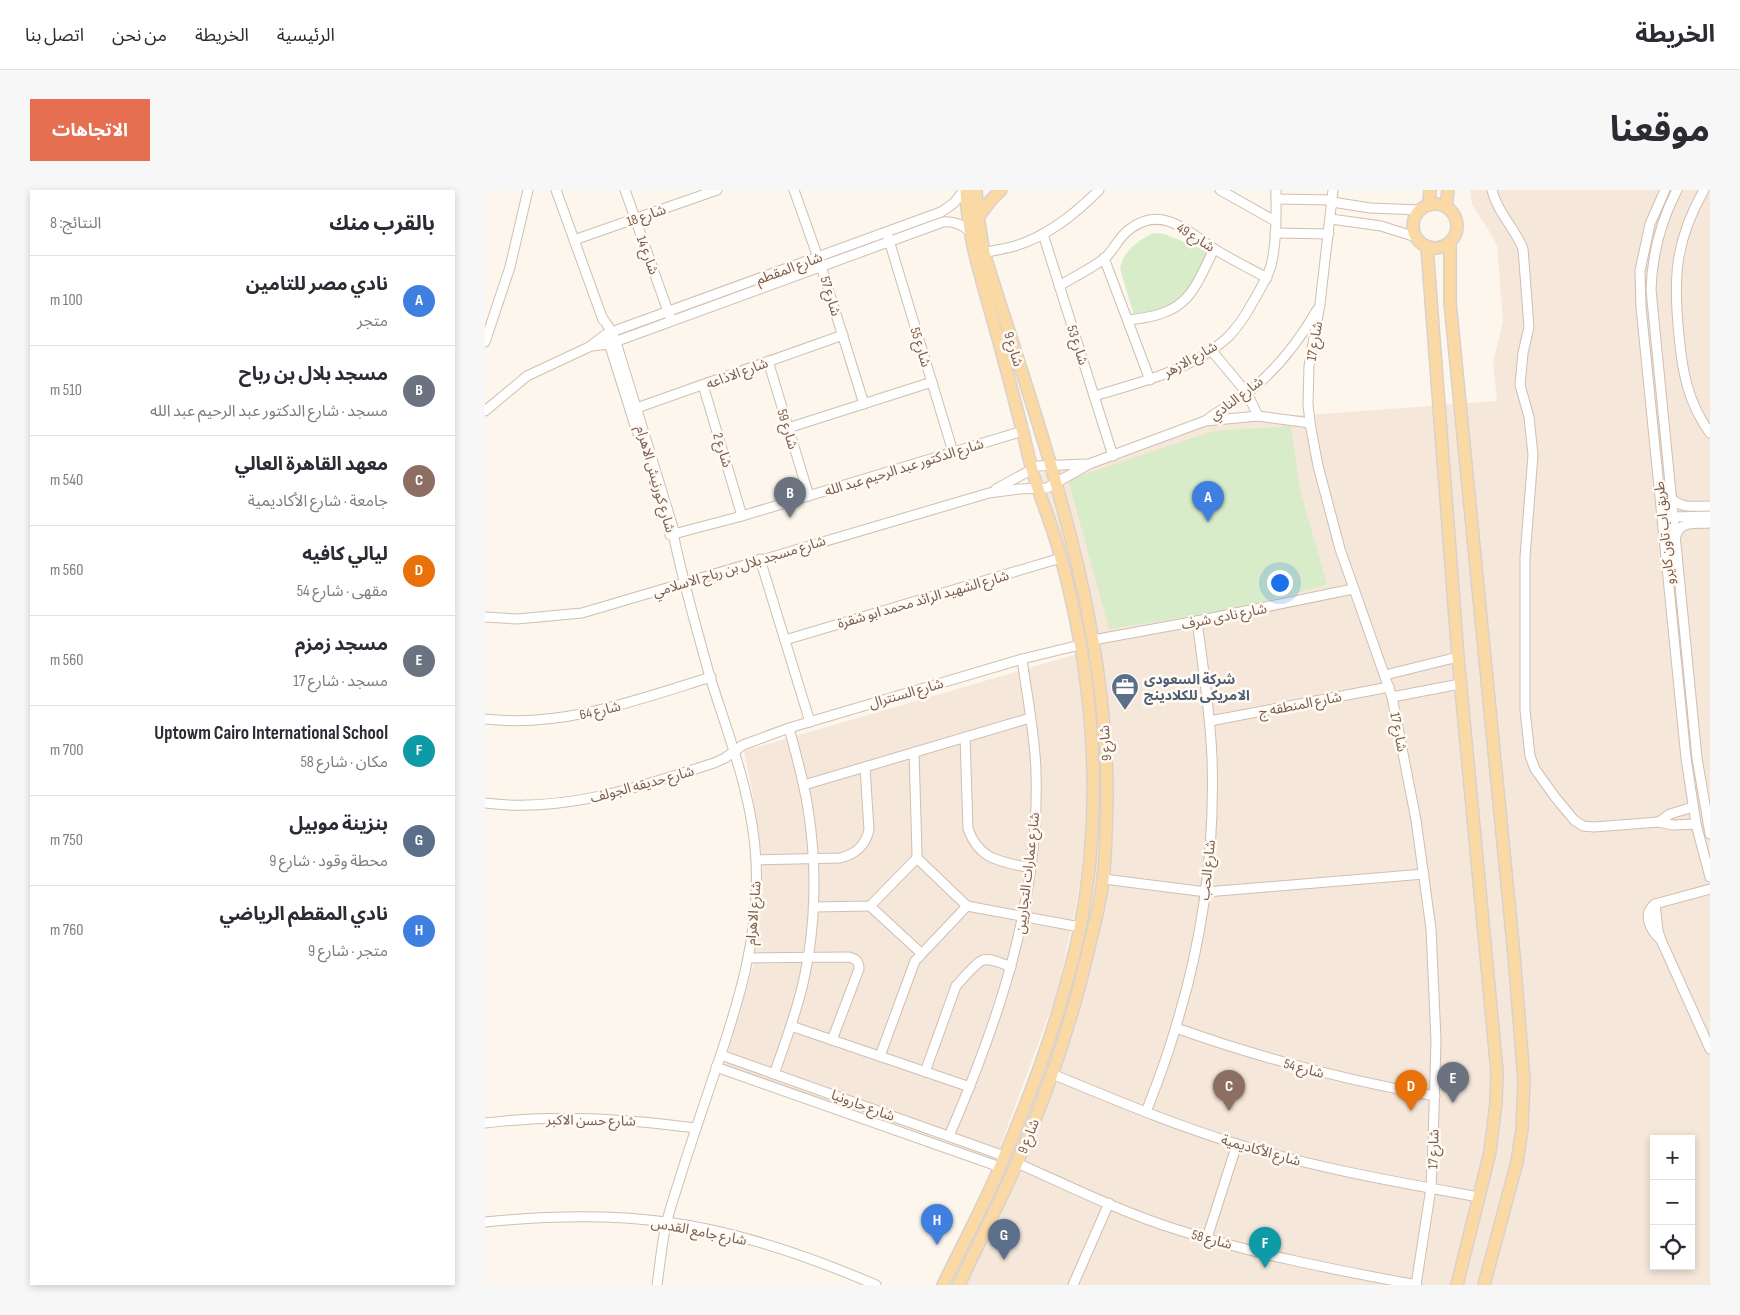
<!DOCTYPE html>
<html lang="ar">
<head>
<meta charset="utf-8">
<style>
	body { margin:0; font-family:"Sofia Sans Condensed","Noto Sans Arabic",sans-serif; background:#f7f7f7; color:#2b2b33; direction:rtl }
	.controls { position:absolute; right:15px; bottom:15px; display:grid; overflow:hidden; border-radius:0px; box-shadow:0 2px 8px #0003 }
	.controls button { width:45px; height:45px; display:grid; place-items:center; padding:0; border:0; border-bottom:1px solid #e1e1e2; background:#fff; color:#2b2b33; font:25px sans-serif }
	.you { position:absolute; left:794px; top:392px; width:18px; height:18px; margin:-12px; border:4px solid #fff; border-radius:50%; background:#1a73e8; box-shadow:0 0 0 8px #1a73e833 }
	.badge { display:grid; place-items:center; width:32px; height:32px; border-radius:50%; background:#e76f51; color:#fff; font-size:16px; font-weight:700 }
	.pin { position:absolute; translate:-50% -41px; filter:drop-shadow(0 1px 2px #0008) }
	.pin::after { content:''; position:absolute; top:26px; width:18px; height:15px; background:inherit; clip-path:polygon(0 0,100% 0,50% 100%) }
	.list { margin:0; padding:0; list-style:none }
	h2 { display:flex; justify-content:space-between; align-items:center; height:65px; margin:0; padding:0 20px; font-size:21px }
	h2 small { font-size:16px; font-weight:400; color:#7c7c81 }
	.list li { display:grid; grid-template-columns:32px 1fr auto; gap:15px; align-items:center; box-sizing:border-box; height:90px; padding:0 20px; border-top:1px solid #e1e1e2 }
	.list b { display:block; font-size:19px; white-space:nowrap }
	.list p { margin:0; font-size:16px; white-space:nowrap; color:#7c7c81 }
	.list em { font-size:16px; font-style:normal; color:#7c7c81 }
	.icon { flex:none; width:28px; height:28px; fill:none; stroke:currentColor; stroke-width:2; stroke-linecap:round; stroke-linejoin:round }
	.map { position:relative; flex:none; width:1225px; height:1095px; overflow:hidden; direction:ltr; border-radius:0px }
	header { display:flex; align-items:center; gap:30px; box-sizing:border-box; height:70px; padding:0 25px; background:#fff; border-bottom:1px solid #e1e1e2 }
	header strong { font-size:24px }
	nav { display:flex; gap:28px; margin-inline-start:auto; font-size:18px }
	.intro { display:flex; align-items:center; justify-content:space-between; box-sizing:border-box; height:120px; padding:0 30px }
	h1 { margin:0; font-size:35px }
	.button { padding:12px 22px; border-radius:0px; background:#e76f51; color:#fff; font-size:18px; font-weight:700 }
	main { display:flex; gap:30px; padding:0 30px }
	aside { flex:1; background:#fff; border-radius:0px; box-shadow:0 2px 8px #0003 }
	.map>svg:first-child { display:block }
	.residential { fill:#f5e8da; fill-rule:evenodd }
	.green { fill:#d8ecc9 }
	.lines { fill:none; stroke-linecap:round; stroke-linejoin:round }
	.minor-casing { stroke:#d1beb0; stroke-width:11 }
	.major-casing { stroke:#dad1cd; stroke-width:14 }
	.minor { stroke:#fff; stroke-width:9 }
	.major { stroke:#fbd9a5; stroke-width:11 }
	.labels { text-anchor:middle; stroke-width:5; stroke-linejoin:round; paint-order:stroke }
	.street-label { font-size:14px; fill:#7a5c4d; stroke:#fffaf3 }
	.service-label { font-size:14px; font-weight:bold; fill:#4e5e75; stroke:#fffaf3; text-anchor:start }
</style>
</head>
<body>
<header>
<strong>الخريطة</strong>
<nav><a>الرئيسية</a><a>الخريطة</a><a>من نحن</a><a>اتصل بنا</a></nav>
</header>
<div class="intro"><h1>موقعنا</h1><a class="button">الاتجاهات</a></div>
<main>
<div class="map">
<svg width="1225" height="1095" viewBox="0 0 1225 1095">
	<rect width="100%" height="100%" fill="#fdf6ec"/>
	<g class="residential">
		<path d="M985,0H1225V1095H466L515,997L549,910L579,828L605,722L613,665L616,603L608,511L601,451L556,283L706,238L761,225H823L1012,211L1008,173L1018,131L1012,56L1008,47L987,15ZM1169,949H1206V1076H1169Z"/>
		<polygon points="592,464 603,577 600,652 593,705 573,800 511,968 239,875 269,773 278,674 266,595 259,561"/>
	</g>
	<g class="green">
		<path d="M669,43L679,44L720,60L724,64L705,108L650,129L635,79C637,62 654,49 669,43Z"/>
		<path d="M806,236L815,300L842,394C772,417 697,428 624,439L584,293L588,288L729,241Z"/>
	</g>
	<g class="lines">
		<defs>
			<g id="minor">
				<polyline points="71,0 118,130"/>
				<polyline points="140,0 185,127"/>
				<polyline points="309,0 336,76 379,214"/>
				<polyline points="735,0 790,31"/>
				<polyline points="848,0 835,114 824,176 823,214 825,233 833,276 855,359 907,507 931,630 946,739 951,850 948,954 946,998 931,1095"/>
				<path d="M1007,0C1012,22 1030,38 1038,59L1044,137L1038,163L1035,195L1044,227L1048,265L1040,367V520L1045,566L1050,579L1070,607L1089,630L1098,636L1109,637L1174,632L1187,635L1211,634"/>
				<polyline points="1180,0 1165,34 1155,81 1156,117 1201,568 1211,634 1225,687"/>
				<path d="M1192,0C1176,31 1167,65 1166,100L1212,568L1225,644"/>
				<path d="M1219,0C1190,51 1188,88 1194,145C1197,181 1203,213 1225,243"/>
				<polyline points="791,9 847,10"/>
				<polyline points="847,12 885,18 936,20"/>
				<polyline points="846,29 896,36 931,47"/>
				<polyline points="790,43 844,44"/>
				<polyline points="558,44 628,266"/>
				<polyline points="403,47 468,262"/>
				<polyline points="89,50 232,0"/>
				<path d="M499,63C509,60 520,59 530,56C563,46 590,24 614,0"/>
				<polyline points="619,68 665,190"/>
				<path d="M574,96C587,88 609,77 620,68C630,59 634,46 645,39C676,15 702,41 728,58C745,69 764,78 782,88"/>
				<path d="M117,127L127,142L131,152L190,344L189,348C199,395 212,441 225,487C244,547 268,607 271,671C275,743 254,811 231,879C214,929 197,979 182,1030C177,1051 175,1074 172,1095"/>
				<path d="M643,130C701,124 706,107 729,59"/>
				<polyline points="123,150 152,242"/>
				<polyline points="0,152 25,77 43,0"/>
				<path d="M107,156L124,154L458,32C469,31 477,34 485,42"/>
				<polyline points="726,160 762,203 773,226"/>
				<polyline points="283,171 324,306"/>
				<polyline points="218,195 257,326"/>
				<path d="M609,206C654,193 707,180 743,147C754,136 762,123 769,110C776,98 782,88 786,76C792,51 791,25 791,0"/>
				<polyline points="146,220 358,145"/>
				<polyline points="0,221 42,186 104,157 121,144 456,22 469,13 479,0"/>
				<path d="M720,231C733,221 748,213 762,203C791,181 814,151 832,120"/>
				<polyline points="303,238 447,192"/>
				<polyline points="511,299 553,276 600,274"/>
				<path d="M1187,309C1197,319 1211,316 1225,316"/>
				<polyline points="1189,327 1225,326"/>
				<polyline points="185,345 257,326 538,241"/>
				<path d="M1191,346C1195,330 1212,334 1225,333"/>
				<polyline points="275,369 325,532"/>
				<polyline points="0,427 32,429 97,423 504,303 534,299 562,298 604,274 720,231 773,226 825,233"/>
				<polyline points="300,450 576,368"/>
				<polyline points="608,450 712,431 868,399"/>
				<polyline points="900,485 973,467"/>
				<polyline points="907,507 975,494"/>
				<path d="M0,529C78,538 152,510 226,487"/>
				<polyline points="725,531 904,497"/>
				<path d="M480,547L483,639C495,671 515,671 545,678"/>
				<polyline points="429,562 432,663 432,668 435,671 482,716 595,737"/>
				<polyline points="319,595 545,528"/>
				<path d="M0,613C80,623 155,597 229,573L240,568L258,555L304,538L537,469L595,455"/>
				<polyline points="1174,632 1185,624 1208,617"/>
				<path d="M271,670L355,668C371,664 380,656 384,640L380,577"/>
				<polyline points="619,689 721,702 939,684"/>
				<polyline points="1170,714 1173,741 1176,750 1225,859"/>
				<polyline points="385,716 436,763"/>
				<polyline points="329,717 385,716 432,668"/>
				<path d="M1174,748C1165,739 1157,724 1170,714L1225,699"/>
				<path d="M264,768L364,767C371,769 374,771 374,779L347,850"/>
				<polyline points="306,836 485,897"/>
				<path d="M691,838C778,869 859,890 950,906"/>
				<polyline points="236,865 519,966"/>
				<polyline points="395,866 430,771 482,716"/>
				<polyline points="231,877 515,977"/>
				<path d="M440,882L471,796C477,790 490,773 498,770C507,768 518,774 526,777"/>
				<path d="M289,884C300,853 312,822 319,789C331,735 332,674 323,619C319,591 311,565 304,538"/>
				<path d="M567,884C628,909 689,935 752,954C831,978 912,992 994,1007"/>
				<path d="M661,922C672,894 683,865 691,836C718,749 730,658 727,567C725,522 718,476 712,431"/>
				<path d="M0,933C74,924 138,929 211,938"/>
				<path d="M464,946C514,831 555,709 551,582C550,544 542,506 537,469"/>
				<path d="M532,973C584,996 636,1022 690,1039C769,1064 850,1080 932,1095"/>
				<path d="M0,1032C59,1026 122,1024 181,1032C252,1041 326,1067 391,1095"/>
				<polyline points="722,1048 752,954"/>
				<polyline points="588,1095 624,1013"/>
			</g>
			<g id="major">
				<circle cx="950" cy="36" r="22"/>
				<polyline points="944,15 945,0"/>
				<polyline points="961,17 963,0"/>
				<polyline points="493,27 507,9 516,0"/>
				<polyline points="965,52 965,112 1029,765 1039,890 1037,939 1032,972 999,1095"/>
				<polyline points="942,57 973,467 1012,882 1011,913 1005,962 972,1095"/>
				<path d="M458,1095C477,1056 498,1017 515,977C548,900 578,820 595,738C620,612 608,477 572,354C565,330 555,307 548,283C544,269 541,254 537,239C528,204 519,169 509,134C497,90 482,46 481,0"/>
				<path d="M474,1095C493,1054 514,1014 532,973C563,902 588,829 605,753C610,732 616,711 618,689C621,664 621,639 622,614C624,423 555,243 499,63L493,27L491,0"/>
			</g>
		</defs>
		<use href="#minor" class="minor-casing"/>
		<use href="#major" class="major-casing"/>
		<use href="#minor" class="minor"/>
		<use href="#major" class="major"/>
	</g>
	<defs>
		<symbol id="office-pin" viewBox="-11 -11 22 30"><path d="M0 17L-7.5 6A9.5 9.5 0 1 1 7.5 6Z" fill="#5c6f8a" stroke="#fffaf3"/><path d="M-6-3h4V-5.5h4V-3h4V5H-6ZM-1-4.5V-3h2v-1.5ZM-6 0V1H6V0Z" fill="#fff"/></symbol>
	</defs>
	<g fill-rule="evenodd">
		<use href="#office-pin" x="624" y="481" width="32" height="43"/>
	</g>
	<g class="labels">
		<g class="street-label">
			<text transform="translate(161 25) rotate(-19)" y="5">شارع 18</text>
			<text transform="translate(711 47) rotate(32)" y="5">شارع 49</text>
			<text transform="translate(163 65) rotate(70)" y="5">شارع 14</text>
			<text transform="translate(304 78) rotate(-20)" y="5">شارع المقطم</text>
			<text transform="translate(346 106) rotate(73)" y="5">شارع 57</text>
			<text transform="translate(829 151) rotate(-80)" y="5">شارع 17</text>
			<text transform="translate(593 155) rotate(72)" y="5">شارع 53</text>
			<text transform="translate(436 157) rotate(73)" y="5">شارع 55</text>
			<text transform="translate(529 159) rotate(73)" y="5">شارع 9</text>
			<text transform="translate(705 169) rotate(-29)" y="5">شارع الازهر</text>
			<text transform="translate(252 183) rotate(-20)" y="5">شارع الاذاعه</text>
			<text transform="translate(751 208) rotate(-37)" y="5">شارع النادي</text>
			<text transform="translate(303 239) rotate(73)" y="5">شارع 59</text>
			<text transform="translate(238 260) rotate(73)" y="5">شارع 2</text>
			<text transform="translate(419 277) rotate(-17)" y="5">شارع الدكتور عبد الرحيم عبد الله</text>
			<text transform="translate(171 289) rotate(74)" y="5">شارع كورنيش الاهرام</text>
			<text transform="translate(1179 343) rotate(-96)" y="5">طريق اب تاون كايرو</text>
			<text transform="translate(254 376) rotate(-17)" y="5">شارع مسجد بلال بن رباح الاسلامي</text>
			<text transform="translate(438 409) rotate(-16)" y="5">شارع الشهيد الرائد محمد ابو شقرة</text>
			<text transform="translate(739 426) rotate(-11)" y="5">شارع نادى شرف</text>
			<text transform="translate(421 503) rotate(-16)" y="5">شارع السنترال</text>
			<text transform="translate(815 514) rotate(-11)" y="5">شارع المنطقه ج</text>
			<text transform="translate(115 520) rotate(-13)" y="5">شارع 64</text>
			<text transform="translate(914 542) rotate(79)" y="5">شارع 17</text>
			<text transform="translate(620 553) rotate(-94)" y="5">شارع 9</text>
			<text transform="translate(157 594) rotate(-15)" y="5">شارع حديقه الجولف</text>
			<text transform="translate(722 680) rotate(-84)" y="5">شارع الحب</text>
			<text transform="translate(542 683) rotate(-83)" y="5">شارع عمارات التجاريين</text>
			<text transform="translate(268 723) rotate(-85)" y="5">شارع الاهرام</text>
			<text transform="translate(819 878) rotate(15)" y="5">شارع 54</text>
			<text transform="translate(378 915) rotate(20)" y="5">شارع حارونيا</text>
			<text transform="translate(106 930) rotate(1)" y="5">شارع حسن الاكبر</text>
			<text transform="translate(543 946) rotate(-68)" y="5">شارع 9</text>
			<text transform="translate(948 959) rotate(-88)" y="5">شارع 17</text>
			<text transform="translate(776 960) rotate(16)" y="5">شارع الأكاديمية</text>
			<text transform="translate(214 1041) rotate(11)" y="5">شارع جامع القدس</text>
			<text transform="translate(727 1049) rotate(15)" y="5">شارع 58</text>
		</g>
		<g class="service-label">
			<text x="659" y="494">شركة السعودى<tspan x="659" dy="16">الامريكى للكلادينج</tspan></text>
		</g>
	</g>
</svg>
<div class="controls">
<button>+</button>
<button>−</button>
<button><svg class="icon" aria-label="locate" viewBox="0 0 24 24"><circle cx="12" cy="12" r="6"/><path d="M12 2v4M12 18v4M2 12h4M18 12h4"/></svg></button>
</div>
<div class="you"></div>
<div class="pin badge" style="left:723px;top:332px;background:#3f7fe0">A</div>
<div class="pin badge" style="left:305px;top:328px;background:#6b7280">B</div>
<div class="pin badge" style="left:744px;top:921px;background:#8d6e63">C</div>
<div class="pin badge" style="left:926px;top:921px;background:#e8710a">D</div>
<div class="pin badge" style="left:968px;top:913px;background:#6b7280">E</div>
<div class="pin badge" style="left:780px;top:1078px;background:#0f9aa8">F</div>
<div class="pin badge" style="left:519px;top:1070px;background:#5c6f8a">G</div>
<div class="pin badge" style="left:452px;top:1055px;background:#3f7fe0">H</div>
</div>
<aside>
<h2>بالقرب منك<small>النتائج: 8</small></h2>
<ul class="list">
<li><span class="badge" style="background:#3f7fe0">A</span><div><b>نادي مصر للتامين</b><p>متجر</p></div><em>100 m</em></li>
<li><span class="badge" style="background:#6b7280">B</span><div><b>مسجد بلال بن رباح</b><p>مسجد · شارع الدكتور عبد الرحيم عبد الله</p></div><em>510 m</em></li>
<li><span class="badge" style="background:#8d6e63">C</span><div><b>معهد القاهرة العالي</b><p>جامعة · شارع الأكاديمية</p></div><em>540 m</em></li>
<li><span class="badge" style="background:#e8710a">D</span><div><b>ليالي كافيه</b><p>مقهى · شارع 54</p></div><em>560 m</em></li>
<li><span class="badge" style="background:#6b7280">E</span><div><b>مسجد زمزم</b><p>مسجد · شارع 17</p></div><em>560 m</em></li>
<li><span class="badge" style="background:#0f9aa8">F</span><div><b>Uptowm Cairo International School</b><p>مكان · شارع 58</p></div><em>700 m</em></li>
<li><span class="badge" style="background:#5c6f8a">G</span><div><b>بنزينة موبيل</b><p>محطة وقود · شارع 9</p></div><em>750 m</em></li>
<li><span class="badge" style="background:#3f7fe0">H</span><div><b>نادي المقطم الرياضي</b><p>متجر · شارع 9</p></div><em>760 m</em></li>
</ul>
</aside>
</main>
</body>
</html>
